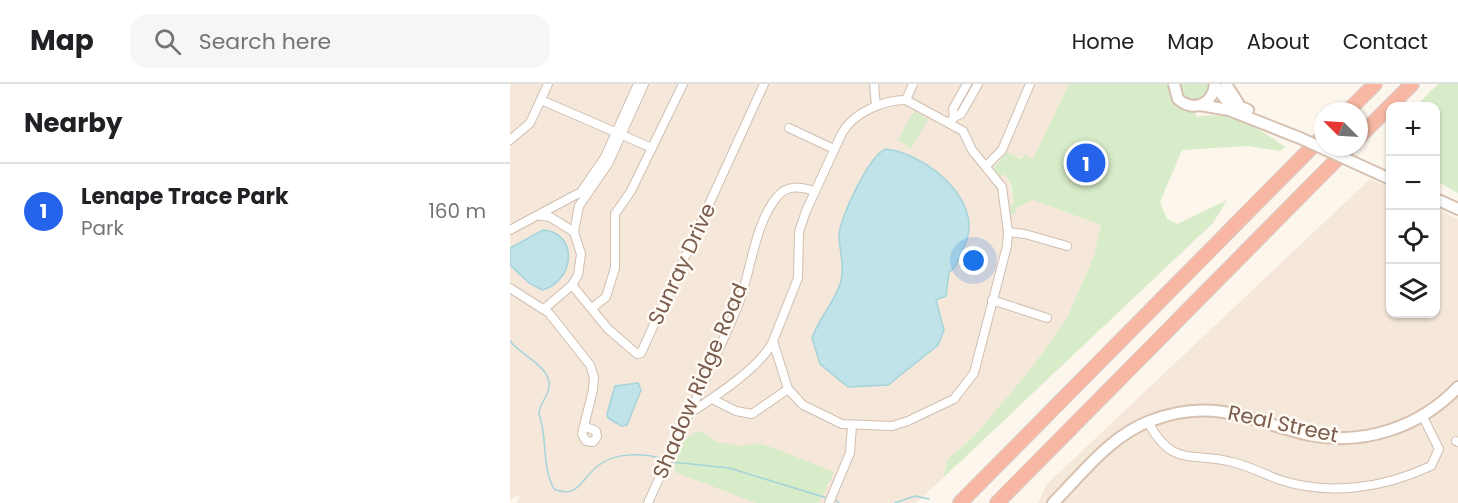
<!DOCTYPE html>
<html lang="en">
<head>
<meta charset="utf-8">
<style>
	body { margin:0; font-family:Poppins,sans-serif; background:#f6f6f6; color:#202124 }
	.controls { position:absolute; right:18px; top:18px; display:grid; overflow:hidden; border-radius:12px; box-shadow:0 2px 4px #0004 }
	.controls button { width:54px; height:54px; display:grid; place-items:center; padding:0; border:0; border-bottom:2px solid #e0e0e0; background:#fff; color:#202124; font:30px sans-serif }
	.compass { position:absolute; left:804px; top:18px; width:54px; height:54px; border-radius:50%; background:#fff; box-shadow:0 2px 4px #0004; rotate:294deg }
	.you { position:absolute; left:464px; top:177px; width:21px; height:21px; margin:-15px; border:4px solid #fff; border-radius:50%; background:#1a73e8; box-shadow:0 0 0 9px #1a73e833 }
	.badge { display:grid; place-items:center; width:39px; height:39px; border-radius:50%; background:#2563eb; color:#fff; font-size:20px; font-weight:700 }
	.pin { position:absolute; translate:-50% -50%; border:3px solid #fff; box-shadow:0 2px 6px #0006 }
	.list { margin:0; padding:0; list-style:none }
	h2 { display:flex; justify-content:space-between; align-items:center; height:78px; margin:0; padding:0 24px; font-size:26px }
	h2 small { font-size:20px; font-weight:400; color:#757577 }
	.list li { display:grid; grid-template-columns:39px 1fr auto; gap:18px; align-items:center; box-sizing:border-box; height:96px; padding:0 24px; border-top:2px solid #e0e0e0 }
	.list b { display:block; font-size:22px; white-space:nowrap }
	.list p { margin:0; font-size:20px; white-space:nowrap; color:#757577 }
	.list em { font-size:20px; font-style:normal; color:#757577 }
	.icon { flex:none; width:33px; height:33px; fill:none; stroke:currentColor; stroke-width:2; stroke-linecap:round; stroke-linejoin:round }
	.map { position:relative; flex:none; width:948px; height:419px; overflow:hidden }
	header { display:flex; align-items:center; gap:36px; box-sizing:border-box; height:84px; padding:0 30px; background:#fff; border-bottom:2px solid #e0e0e0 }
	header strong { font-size:28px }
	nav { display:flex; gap:33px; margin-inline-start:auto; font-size:21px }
	.search { width:420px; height:54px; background:#f6f6f6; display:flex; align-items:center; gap:15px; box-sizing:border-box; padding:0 21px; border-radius:18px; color:#757577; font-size:22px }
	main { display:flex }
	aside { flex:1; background:#fff }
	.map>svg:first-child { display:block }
	.residential { fill:#f5e8da }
	.green { fill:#d8ecc9 }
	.water { fill:#bfe3e8; stroke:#a5d3da; stroke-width:1.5 }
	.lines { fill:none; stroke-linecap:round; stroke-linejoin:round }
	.stream { stroke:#a5d3da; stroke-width:1.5 }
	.street-casing { stroke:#d1beb0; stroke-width:10 }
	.secondary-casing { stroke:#d6c0b0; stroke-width:14 }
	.highway-casing { stroke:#dad1cd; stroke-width:16 }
	.street { stroke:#fff; stroke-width:8 }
	.secondary { stroke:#fff; stroke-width:10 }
	.highway { stroke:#f7b7a3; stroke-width:14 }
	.secondary-bridge-casing { stroke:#d6c0b0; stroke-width:14; stroke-linecap:butt }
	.secondary-bridge { stroke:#fff; stroke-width:10 }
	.labels { text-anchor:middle; stroke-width:5; stroke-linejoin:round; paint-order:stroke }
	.street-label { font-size:21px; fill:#7a5c4d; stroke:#fffaf3 }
</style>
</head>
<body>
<header>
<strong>Map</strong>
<div class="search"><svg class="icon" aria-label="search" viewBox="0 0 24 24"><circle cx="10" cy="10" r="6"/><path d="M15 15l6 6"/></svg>Search here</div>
<nav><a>Home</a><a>Map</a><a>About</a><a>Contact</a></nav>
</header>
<main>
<aside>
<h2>Nearby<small></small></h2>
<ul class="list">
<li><span class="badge">1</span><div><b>Lenape Trace Park</b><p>Park</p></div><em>160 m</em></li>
</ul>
</aside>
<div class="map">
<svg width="948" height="419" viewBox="0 0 948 419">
	<rect width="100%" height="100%" fill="#fdf6ec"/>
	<g class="residential">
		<polygon points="0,0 559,0 523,76 494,69 483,85 490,93 495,90 498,95 504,120 499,121 505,129 506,124 523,116 591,141 584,172 557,234 520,286 465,351 438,375 433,394 406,419 7,419 10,411 0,415"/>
		<polygon points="860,95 880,104 880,230 926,230 926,124 948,135 948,419 528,419 536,401"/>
	</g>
	<g class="green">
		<path d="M559,0H658C664,15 684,20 687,33C718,25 751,45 775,63L770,67L738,62L672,66L650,118L657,135L667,140L717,116L703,139L433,394L438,375L465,351L520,286L557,234L584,172L591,141L523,116L506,124L505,130H500L498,121L504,120L501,101L495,90L490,93L483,85L496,68L512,75L514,71L523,75Z"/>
		<path d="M668,0H700C699,10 694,14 685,18L673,13Z"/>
		<polygon points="928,0 948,0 948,109 926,97 926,22 906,22"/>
		<polygon points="404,27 418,35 401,65 388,56"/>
		<path d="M190,347L207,358L230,362L248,359L264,364L324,388L309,419H246L165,388C165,369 171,353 190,347Z"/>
	</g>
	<g class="water">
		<path d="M376,65C418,70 480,121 452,166C448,174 447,184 439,188L436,212L426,216L434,246L428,261L378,301L338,303L310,280L302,254C309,233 326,217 331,197C335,182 329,166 329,151C330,133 360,70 376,65Z"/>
		<path d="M33,146C70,149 64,198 32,206L19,199L0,181V164Z"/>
		<polygon points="128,299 131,306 117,341 111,342 98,334 97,330 105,302"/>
	</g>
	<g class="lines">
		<g class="stream">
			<path d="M0,257C10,271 42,283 39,303C38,313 29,320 29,330C38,354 31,381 44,405C68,416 72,393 89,381C106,368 134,369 154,375"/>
			<polyline points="162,378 219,384 317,414"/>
			<polyline points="326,416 329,419"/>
			<polyline points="385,419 405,412 419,415"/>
		</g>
		<defs>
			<g id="street">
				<polyline points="364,0 366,22"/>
				<polyline points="31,16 142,64"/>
				<path d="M396,16L453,47L462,66L492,103L498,148L497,162L464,289L444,315L398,337L382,342L332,340L293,321L278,305L263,257L288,194L289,148L296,127L332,49C343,29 373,16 396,16Z"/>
				<polyline points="396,16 403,0"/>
				<polyline points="444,33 443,25 457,0"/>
				<polyline points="440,39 444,33 451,30 468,0"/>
				<polyline points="279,44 324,65"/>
				<polyline points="0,56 20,39 38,0"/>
				<polyline points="476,82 492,66 520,0"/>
				<polyline points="31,132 40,133 64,148"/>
				<polyline points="0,146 71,108 95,73 128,0"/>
				<polyline points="498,148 515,150 557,162"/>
				<polyline points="62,201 98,245 127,270 131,269 254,0"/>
				<polyline points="0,204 39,229 80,281 84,293 83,306 72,350 76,357 83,358 87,353 86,347 74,342"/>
				<polyline points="482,216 537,234"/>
				<polyline points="82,224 96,213 105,184 105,130 121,107 173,0"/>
				<polyline points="34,225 62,201 68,191 71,170 64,148 69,122 98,80 134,0"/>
				<polyline points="202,315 226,327 242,330 278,305"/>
				<path d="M180,329C202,315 253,281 263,257"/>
				<path d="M638,338C663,385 682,367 722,378C739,382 754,390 770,396C820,412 874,404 921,382L929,365L913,333"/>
				<polyline points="946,357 948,358"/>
				<path d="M138,419C167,354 199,290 227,224C241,191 243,142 267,113C277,100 291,103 304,107"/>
				<polyline points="319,419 340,369 342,341"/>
			</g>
			<g id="secondary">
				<path d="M664,0L668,15C684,29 703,20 705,0"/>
				<polyline points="716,0 728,19"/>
				<polyline points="705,2 716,16 738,26"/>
				<polyline points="690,21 719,26 790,54"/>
				<polyline points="845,79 880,95"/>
				<polyline points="926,115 948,125"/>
				<path d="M543,419C572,390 600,352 640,337C703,312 739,337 799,351C854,362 910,343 948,303"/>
			</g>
			<g id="highway">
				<polyline points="838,27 865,0"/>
				<polyline points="849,53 902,0"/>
				<polyline points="450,419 813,52"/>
				<polyline points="487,419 839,63"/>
			</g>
		</defs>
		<use href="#street" class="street-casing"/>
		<use href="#secondary" class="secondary-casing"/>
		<use href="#highway" class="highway-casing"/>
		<use href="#street" class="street"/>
		<use href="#secondary" class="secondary"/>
		<use href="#highway" class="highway"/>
		<defs>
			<polyline id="secondary-bridge" points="790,54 845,79"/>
		</defs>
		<use href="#secondary-bridge" class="secondary-bridge-casing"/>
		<use href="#secondary-bridge" class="secondary-bridge"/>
	</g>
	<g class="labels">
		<g class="street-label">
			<text transform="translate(172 180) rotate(-65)" y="7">Sunray Drive</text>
			<text transform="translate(190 297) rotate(-67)" y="7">Shadow Ridge Road</text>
			<text transform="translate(773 340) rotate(12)" y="7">Real Street</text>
		</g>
	</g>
</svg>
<div class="controls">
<button>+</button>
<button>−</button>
<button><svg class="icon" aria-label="locate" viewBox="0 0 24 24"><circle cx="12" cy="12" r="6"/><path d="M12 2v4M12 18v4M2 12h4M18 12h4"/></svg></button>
<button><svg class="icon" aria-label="layers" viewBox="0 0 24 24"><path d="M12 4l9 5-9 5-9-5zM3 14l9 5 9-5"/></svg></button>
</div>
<svg class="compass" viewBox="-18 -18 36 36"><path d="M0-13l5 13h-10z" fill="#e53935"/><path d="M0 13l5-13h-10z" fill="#757577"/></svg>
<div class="you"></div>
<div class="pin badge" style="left:576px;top:79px">1</div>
</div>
</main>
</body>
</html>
